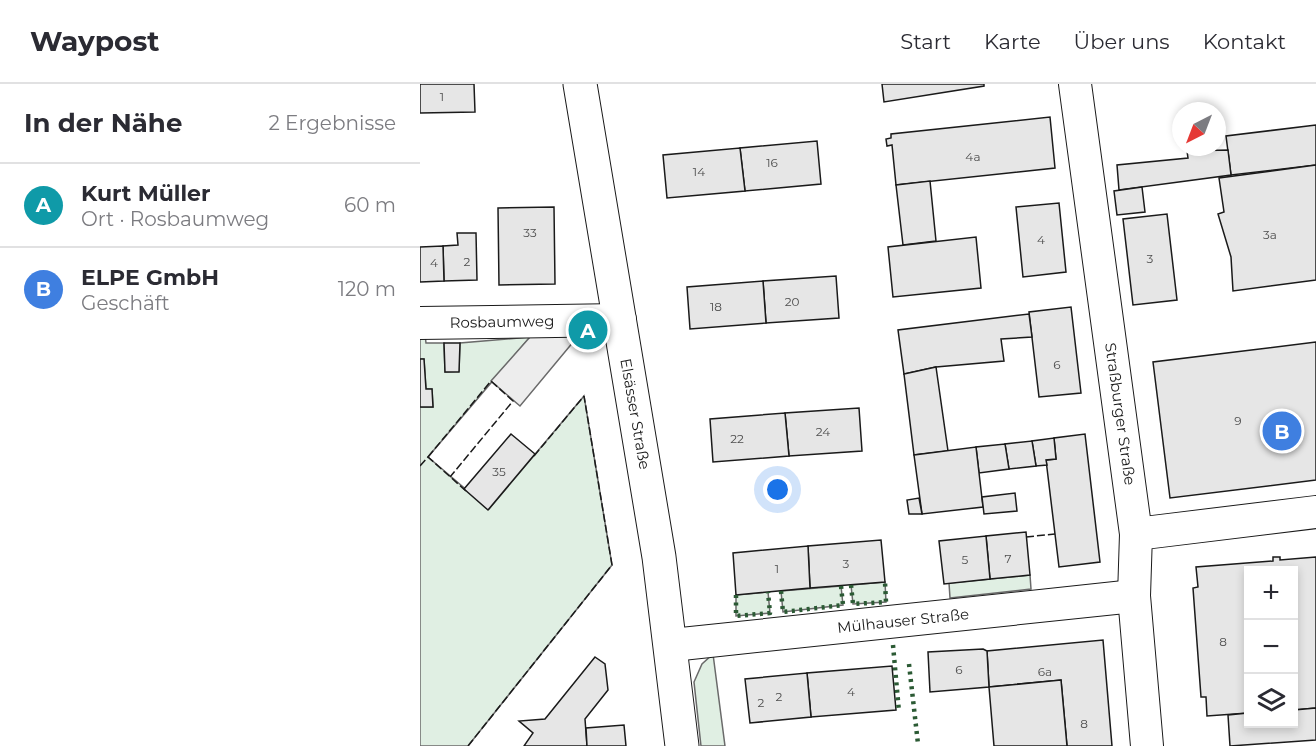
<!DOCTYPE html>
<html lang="de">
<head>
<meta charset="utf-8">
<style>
	body { margin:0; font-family:Montserrat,sans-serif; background:#f2f2f3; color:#2b2b33 }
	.controls { position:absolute; right:18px; bottom:18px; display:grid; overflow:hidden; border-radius:0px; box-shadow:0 3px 9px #0003 }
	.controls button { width:54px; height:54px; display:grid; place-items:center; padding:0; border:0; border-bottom:2px solid #e1e1e2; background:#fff; color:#2b2b33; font:30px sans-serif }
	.compass { position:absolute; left:752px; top:18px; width:54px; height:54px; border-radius:50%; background:#fff; box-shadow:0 3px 9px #0003; rotate:222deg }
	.you { position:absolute; left:358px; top:406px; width:21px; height:21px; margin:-15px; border:4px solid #fff; border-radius:50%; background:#1a73e8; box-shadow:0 0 0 9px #1a73e833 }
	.badge { display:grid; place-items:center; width:39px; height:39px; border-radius:50%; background:#b45309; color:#fff; font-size:20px; font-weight:700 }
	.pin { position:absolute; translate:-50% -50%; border:3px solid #fff; box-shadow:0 2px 6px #0006 }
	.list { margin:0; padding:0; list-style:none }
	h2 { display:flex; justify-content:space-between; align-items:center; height:78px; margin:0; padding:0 24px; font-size:26px }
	h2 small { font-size:20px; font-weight:400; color:#7c7c81 }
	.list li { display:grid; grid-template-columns:39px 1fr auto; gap:18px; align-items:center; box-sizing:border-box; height:84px; padding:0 24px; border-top:2px solid #e1e1e2 }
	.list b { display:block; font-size:22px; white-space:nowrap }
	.list p { margin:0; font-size:20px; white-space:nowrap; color:#7c7c81 }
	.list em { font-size:20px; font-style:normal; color:#7c7c81 }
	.icon { flex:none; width:33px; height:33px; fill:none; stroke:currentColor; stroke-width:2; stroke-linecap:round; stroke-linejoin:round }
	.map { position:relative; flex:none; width:896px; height:662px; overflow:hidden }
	header { display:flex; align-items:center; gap:36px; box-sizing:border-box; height:84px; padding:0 30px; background:#fff; border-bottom:2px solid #e1e1e2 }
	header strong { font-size:28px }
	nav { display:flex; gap:33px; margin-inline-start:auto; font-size:21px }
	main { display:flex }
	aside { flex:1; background:#fff }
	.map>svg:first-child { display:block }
	.green { fill:#e0efe3; stroke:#6a6a6a; stroke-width:1.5 }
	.parking { fill:#ededed; stroke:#6a6a6a; stroke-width:1.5 }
	.building { fill:#e6e6e6; stroke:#1a1a1a; stroke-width:1.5 }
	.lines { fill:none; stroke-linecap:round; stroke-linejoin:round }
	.minor-casing { stroke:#1a1a1a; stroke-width:34 }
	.major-casing { stroke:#1a1a1a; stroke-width:35 }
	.minor { stroke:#fff; stroke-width:32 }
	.major { stroke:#fff; stroke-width:33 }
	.hedge { stroke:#2b5a34; stroke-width:4.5; stroke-dasharray:3 4.5; stroke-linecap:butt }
	.fence { stroke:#1a1a1a; stroke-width:1.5; stroke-dasharray:8 3; stroke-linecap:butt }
	.labels { text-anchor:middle; stroke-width:4.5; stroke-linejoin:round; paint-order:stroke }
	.number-label { font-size:12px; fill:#4d4d4d }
	.street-label { font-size:15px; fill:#1a1a1a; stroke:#fff }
</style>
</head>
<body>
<header>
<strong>Waypost</strong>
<nav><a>Start</a><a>Karte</a><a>Über uns</a><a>Kontakt</a></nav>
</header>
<main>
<aside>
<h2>In der Nähe<small>2 Ergebnisse</small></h2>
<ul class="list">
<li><span class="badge" style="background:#0f9aa8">A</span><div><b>Kurt Müller</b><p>Ort · Rosbaumweg</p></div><em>60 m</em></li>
<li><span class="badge" style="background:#3f7fe0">B</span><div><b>ELPE GmbH</b><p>Geschäft</p></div><em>120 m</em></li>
</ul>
</aside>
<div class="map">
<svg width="896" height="662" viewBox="0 0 896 662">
	<rect width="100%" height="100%" fill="#fff"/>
	<g class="green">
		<polygon points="0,250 5,250 6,259 24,259 25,288 39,287 40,259 110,253 8,373 69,425 164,312 192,481 48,662 0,662 0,323 13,323 12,305 6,305 4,275 0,275"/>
		<polygon points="610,491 611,505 530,514 529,499"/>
		<polygon points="465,498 466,518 433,520 431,501"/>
		<polygon points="421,502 423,521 363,528 361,507"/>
		<polygon points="348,508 350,529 316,532 316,511"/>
		<polygon points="293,570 305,662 281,662 274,598 282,580"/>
	</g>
	<polygon class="parking" points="159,251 100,322 71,297 110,253"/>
	<g class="building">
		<polygon points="0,0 54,0 55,28 0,29"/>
		<polygon points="462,0 564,0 564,2 464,18"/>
		<polygon points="630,33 635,84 476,101 472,61 467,62 466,55 471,54 471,50"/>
		<polygon points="896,41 896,81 811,91 806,52"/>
		<polygon points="397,57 401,100 325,107 320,64"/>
		<polygon points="320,64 325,107 247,114 243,71"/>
		<polygon points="808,66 811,91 699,106 697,81 768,74 767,67"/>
		<polygon points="896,81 896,196 813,207 811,173 798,130 804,128 799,94"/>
		<polygon points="510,97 516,157 483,161 476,101"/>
		<polygon points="722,103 725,128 697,131 694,107"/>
		<polygon points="639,119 646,188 603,193 596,123"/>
		<polygon points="134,123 135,200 79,201 78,124"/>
		<polygon points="747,130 757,216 713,221 703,135"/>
		<polygon points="37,149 56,149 57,196 24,197 23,162 38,161"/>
		<polygon points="556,153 561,204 473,213 468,163"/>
		<polygon points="23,162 24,197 0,198 0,163"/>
		<polygon points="416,192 419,234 346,239 343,197"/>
		<polygon points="343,197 346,239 270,245 267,203"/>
		<polygon points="651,223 661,309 619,313 609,228"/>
		<polygon points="609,230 612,253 581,255 584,277 516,283 484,290 478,246"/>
		<polygon points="896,258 896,396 750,414 733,278"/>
		<polygon points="24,259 40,259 39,288 25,288"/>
		<polygon points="0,275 4,275 6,305 12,305 13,323 0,323"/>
		<polygon points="516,283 528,367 494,371 484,290"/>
		<polygon points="439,324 442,367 369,372 365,329"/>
		<polygon points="365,329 369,372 293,378 290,335"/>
		<polygon points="91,350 115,370 68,426 44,405"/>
		<polygon points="665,350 680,478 639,483 626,376 636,375 634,354"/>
		<polygon points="634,354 636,375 626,376 627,381 616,382 612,357"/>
		<polygon points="612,357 616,382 589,385 585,360"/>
		<polygon points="585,360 589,385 559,389 556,363"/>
		<polygon points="556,363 563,423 502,430 494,371"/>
		<polygon points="595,409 597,427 564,430 562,413"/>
		<polygon points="499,414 502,430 489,430 487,416"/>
		<polygon points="606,448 610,491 570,495 566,452"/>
		<polygon points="566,452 570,495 524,500 519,457"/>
		<polygon points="461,456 465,498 390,504 388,462"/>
		<polygon points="388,462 390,504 316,511 313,469"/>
		<polygon points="853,473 860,473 860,476 896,473 896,624 874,626 874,486 828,486 828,629 787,632 786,613 781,613 773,504 778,503 776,483 853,477"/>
		<polygon points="683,556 692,662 647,662 641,596 569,603 567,567"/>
		<polygon points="563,565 567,567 569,603 510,608 508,568"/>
		<polygon points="175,573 185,580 188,606 165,635 167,662 104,662 113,649 99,637 125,635"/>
		<polygon points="472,582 476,626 391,633 387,589"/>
		<polygon points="387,589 391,633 330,639 325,595"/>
		<polygon points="641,596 647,662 574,662 569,603"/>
		<polygon points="896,624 896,656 810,662 808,631 828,629 828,640 874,640 874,626"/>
		<polygon points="204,641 206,662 167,662 166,644"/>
	</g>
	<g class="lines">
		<defs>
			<g id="minor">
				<polyline points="655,0 716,450 714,512 727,662"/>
				<polyline points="0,239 200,236"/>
				<polyline points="716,450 896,428"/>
				<polyline points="252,561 714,512"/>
			</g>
			<polyline id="major" points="160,0 239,473 262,662"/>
		</defs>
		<use href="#minor" class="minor-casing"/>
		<use href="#major" class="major-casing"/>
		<use href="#minor" class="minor"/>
		<use href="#major" class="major"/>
		<g class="hedge">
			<polyline points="431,501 433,520 466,518 465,498"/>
			<polyline points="361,507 363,528 423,521 421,502"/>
			<polyline points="316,511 316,532 350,529 348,508"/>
			<polyline points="473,561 479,628"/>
			<polyline points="489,580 498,660"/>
		</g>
		<g class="fence">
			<polyline points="114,372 164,312"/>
			<polyline points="8,373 71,297 93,317 30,393"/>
			<polyline points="0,382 8,373 46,407"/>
			<polyline points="606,453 635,450"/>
			<polyline points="48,662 192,481 164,312"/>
		</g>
	</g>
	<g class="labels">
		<g class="number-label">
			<text x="22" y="17">1</text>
			<text x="553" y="77">4a</text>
			<text x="352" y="83">16</text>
			<text x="279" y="92">14</text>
			<text x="110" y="153">33</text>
			<text x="850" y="155">3a</text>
			<text x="621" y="160">4</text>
			<text x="730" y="179">3</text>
			<text x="47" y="182">2</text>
			<text x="14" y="183">4</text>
			<text x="372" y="222">20</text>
			<text x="296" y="227">18</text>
			<text x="637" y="285">6</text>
			<text x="818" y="341">9</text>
			<text x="403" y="352">24</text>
			<text x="317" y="359">22</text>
			<text x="79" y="392">35</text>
			<text x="588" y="479">7</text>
			<text x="545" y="480">5</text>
			<text x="426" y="484">3</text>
			<text x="357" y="489">1</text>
			<text x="803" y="562">8</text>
			<text x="539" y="590">6</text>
			<text x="625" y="592">6a</text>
			<text x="431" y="612">4</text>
			<text x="359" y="617">2</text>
			<text x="341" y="623">2</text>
			<text x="664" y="644">8</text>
		</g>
		<g class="street-label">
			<text transform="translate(82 238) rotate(-1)" y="5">Rosbaumweg</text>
			<text transform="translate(215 330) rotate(80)" y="5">Elsässer Straße</text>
			<text transform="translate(700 330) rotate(82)" y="5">Straßburger Straße</text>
			<text transform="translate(483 537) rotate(-6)" y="5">Mülhauser Straße</text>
		</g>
	</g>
</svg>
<div class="controls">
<button>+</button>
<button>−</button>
<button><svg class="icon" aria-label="layers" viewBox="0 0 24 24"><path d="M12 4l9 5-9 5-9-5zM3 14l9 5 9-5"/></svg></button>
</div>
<svg class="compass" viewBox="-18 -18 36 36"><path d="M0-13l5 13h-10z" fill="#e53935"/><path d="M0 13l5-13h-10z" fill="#7c7c81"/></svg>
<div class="you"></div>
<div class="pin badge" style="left:168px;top:246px;background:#0f9aa8">A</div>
<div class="pin badge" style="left:862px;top:347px;background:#3f7fe0">B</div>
</div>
</main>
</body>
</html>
